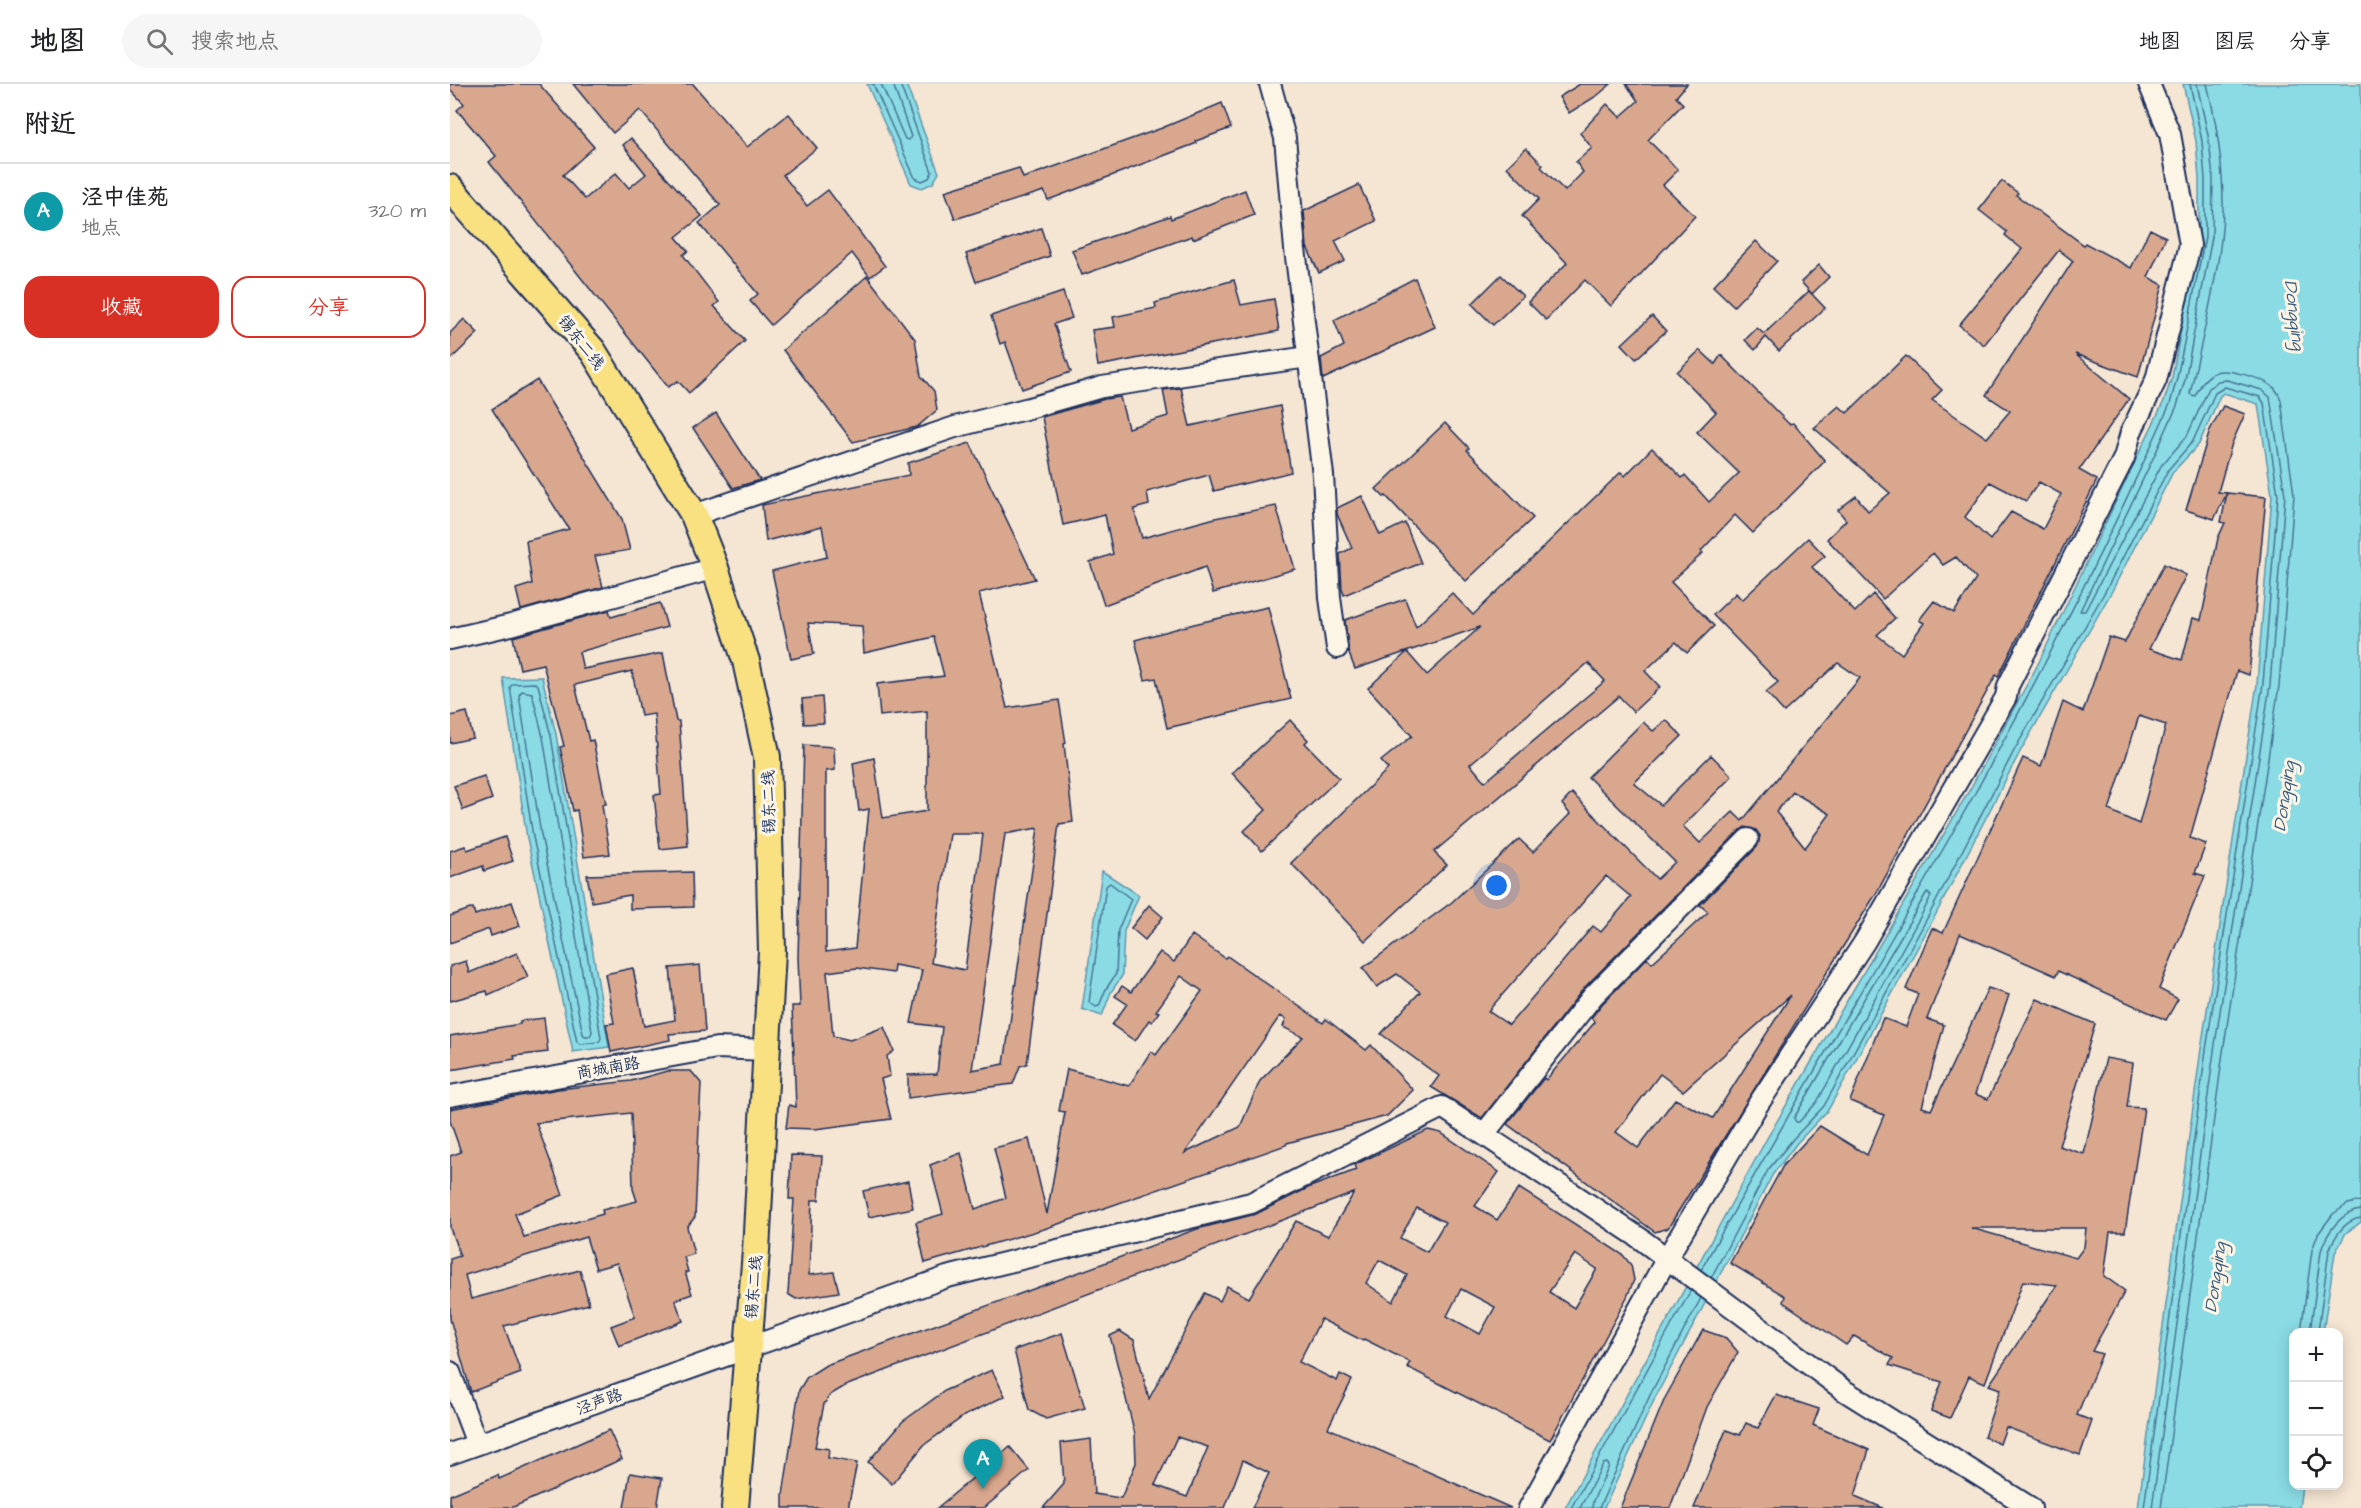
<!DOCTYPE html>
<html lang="zh">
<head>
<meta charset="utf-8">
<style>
	body { margin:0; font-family:"Architects Daughter","LXGW WenKai TC",sans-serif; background:#f6f6f6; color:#202124 }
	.controls { position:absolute; right:18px; bottom:18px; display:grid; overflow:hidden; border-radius:12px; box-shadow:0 3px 15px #0003 }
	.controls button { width:54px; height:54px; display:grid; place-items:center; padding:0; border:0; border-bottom:2px solid #e0e0e0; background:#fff; color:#202124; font:30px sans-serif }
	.you { position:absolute; left:1047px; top:802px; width:21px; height:21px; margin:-15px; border:4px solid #fff; border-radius:50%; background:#1a73e8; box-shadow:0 0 0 9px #1a73e833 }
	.badge { display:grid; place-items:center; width:39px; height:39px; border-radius:50%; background:#d93025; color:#fff; font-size:20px; font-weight:700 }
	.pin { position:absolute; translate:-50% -50px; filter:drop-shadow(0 2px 3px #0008) }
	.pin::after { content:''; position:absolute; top:32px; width:21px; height:18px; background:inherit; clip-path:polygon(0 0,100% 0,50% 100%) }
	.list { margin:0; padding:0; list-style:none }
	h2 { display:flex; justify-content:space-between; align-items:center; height:78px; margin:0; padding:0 24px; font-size:26px }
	h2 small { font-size:20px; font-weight:400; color:#757577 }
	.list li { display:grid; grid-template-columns:39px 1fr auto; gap:18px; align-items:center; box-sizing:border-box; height:96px; padding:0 24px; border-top:2px solid #e0e0e0 }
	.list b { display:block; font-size:22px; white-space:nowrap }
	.list p { margin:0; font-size:20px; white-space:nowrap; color:#757577 }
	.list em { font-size:20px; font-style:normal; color:#757577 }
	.actions { display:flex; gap:12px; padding:18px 24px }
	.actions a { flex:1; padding:14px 0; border:2px solid #d93025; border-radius:18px; text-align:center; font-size:21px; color:#d93025 }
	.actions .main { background:#d93025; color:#fff }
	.icon { flex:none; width:33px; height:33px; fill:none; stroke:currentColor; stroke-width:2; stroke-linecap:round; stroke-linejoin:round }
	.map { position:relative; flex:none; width:1911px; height:1424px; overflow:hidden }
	header { display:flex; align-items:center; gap:36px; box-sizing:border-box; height:84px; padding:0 30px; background:#fff; border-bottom:2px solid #e0e0e0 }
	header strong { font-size:28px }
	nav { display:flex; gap:33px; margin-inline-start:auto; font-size:21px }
	.search { width:420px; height:54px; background:#f6f6f6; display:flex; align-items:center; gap:15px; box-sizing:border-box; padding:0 21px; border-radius:33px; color:#757577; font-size:22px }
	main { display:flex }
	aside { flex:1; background:#fff }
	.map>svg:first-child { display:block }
	.water { fill:#8adbe4; stroke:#5e96ae; stroke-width:1.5 }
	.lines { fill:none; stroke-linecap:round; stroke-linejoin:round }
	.shore { stroke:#477494; stroke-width:1.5 }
	.building { fill:#d9a78d; stroke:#1b2f5e; stroke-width:1.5; fill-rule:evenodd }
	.minor-casing { stroke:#1b2f5e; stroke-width:24 }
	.major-casing { stroke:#1b2f5e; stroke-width:30 }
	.minor { stroke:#fcf5e5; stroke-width:20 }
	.major { stroke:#f9e181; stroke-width:26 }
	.labels { text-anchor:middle; stroke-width:6; stroke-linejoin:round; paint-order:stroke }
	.street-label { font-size:16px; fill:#1b2f5e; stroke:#fcf5e5 }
	.water-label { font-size:18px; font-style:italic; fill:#375a80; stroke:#fcf5e5 }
</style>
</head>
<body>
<header>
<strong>地图</strong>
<div class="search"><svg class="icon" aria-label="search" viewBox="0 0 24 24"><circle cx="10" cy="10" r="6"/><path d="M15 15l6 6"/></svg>搜索地点</div>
<nav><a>地图</a><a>图层</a><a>分享</a></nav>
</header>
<main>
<aside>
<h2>附近<small></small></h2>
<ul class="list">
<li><span class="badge" style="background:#0f9aa8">A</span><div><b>泾中佳苑</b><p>地点</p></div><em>320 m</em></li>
</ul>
<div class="actions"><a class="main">收藏</a><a>分享</a></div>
</aside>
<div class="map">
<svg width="1911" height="1424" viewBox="0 0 1911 1424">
	<rect width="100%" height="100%" fill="#f5e5d3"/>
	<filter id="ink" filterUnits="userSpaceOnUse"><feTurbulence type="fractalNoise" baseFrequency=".0167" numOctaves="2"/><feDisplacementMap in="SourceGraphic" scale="12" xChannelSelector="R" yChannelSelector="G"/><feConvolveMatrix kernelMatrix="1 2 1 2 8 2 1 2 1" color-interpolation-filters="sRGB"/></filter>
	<g filter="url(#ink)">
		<g class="water">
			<polygon points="417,0 456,0 489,89 483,99 472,104 461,100"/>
			<polygon points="1733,0 1911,0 1911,1138 1896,1149 1885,1169 1873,1248 1844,1248 1844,1402 1852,1402 1849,1424 1688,1424 1751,965 1807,600 1822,411 1808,320 1774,309 1770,312 1749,360 1723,388 1662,507 1570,668 1485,832 1378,1026 1347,1059 1323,1090 1206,1312 1154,1424 1115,1424 1316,1056 1519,707 1587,582 1714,317 1722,293 1749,152 1749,95 1746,57"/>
			<polygon points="92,593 106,650 159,963 123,968 77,754 53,594"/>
			<polygon points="652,787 689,811 674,847 672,892 661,908 652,932 632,925"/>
		</g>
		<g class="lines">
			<g class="shore">
				<polyline points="423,0 465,94 472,97 479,94 482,88 450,0"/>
				<polyline points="431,0 455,55 458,56 461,53 443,0"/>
				<polygon points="85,599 88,601 101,652 151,954 149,958 130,960 127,958 83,753 60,603 63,600"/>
				<polygon points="72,607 82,609 93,653 142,948 140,952 135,952 133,950 91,751 69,611"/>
				<polygon points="660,799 681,815 668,846 666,890 656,905 649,922 646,923 639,918 656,802"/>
				<polygon points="1477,808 1481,812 1474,826 1367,1018 1349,1038 1346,1038 1344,1034"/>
				<path d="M1251,1186C1340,1025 1435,869 1525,709C1595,583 1661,452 1720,320L1727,294L1755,153V95L1752,57L1740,0"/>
				<polyline points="1261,1194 1318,1086 1343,1055 1374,1022 1480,829 1565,665 1657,504 1718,386 1743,357 1765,309 1775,303 1810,313 1814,319 1828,411 1813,600 1756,966 1694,1424"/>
				<polyline points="1851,1248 1862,1166 1868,1150 1883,1130 1898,1120 1911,1117"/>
				<path d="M1860,1248L1871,1167C1876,1150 1891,1127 1911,1126"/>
				<path d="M1868,1248L1879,1166C1885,1152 1895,1136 1911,1134"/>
				<polyline points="1121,1424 1241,1206"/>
				<polyline points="1130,1424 1153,1380 1157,1379 1159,1382 1143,1417 1142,1424"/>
				<polyline points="1149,1424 1201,1309 1251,1214"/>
				<polyline points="1702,1424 1764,967 1820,601 1835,411 1820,313 1812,306 1777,296 1768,297 1759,304 1737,352 1711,382 1635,527 1630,527 1707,366 1727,322 1735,296 1762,153 1763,94 1759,56 1747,0"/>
				<path d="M1711,1424L1773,968L1829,602L1844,411L1831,316C1829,310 1826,304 1820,301C1811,294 1777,284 1766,288C1755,292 1750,302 1745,312L1740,310C1751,259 1765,207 1771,156C1777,107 1769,47 1757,0"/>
			</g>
		</g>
		<g class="building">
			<polygon points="0,0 89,0 144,63 113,91 135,115 166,89 179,104 196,90 173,61 181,54 252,132 226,153 238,167 233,171 269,218 264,222 295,257 239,309 228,297 218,303 39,78 46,72 7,26 14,20 0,5"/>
			<polygon points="123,0 243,0 297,63 339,30 367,64 333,91 357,122 378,106 435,182 420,193 402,169 321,241 300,217 308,210 249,139 270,121 190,26 163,49"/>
			<polygon points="1130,0 1161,0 1148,11 1119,29 1109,13"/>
			<polygon points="1176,0 1237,0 1226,13 1233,20 1198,56 1228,86 1213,101 1245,132 1161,222 1135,196 1096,236 1078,218 1117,179 1072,132 1089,115 1057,83 1076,64 1093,81 1091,83 1115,107 1133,88 1126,78 1142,64 1130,49 1157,20 1170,33 1188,17"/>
			<polygon points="772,19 781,44 746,57 747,59 598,116 594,107 505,135 495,107 569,84 573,94 712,44"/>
			<path d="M1552,97L1568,109L1566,111L1634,161L1635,159L1681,184L1700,145L1716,153L1698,193L1713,201L1688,293L1625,270L1679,315L1629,386L1647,396L1548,593L1546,591L1427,808L1218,1144L1205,1148L1057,1040L1094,994L1096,996L1145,938L1141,934L1152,920L1197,874L1202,879L1258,828L1250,821L1307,763L1310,752L1306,746L1295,743L1289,747L1134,904L1032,1034L981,1003L989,992L931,950L970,908L947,890L927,903L913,884L1002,818L1069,755L1083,768L1120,730L1112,720L1122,709L1207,795L1225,778L1138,693L1193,638L1203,647L1216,636L1232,652L1184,699L1211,721L1261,671L1282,692L1233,742L1250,759L1283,728L1292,737L1410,594L1388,579L1334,628L1316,608L1328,598L1263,531L1286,509L1292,516L1358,454L1375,472L1362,483L1405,528L1423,510L1445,534L1427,551L1452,570L1474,539L1469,536L1484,517L1504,529L1526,495L1506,473L1493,481L1483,469L1433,515L1377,455L1396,436L1388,426L1406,412L1418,427L1440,409L1364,344L1389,322L1397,329L1456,272L1492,306L1482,316L1537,354L1560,327L1536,311L1623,177L1609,166L1534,261L1509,241L1572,165L1555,151L1557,148L1529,126ZM1540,398L1576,417L1589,398L1611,410L1593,445L1561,428L1540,456L1515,433ZM1343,708L1380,730L1355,764L1326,728ZM1156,792L1181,813L1151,848L1143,842L1059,941L1038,927ZM1341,911L1263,1034L1225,1015L1188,1064L1166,1048L1210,990L1233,1007Z"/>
			<polygon points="909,101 926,137 885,157 895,177 869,189 857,163 854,127"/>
			<polygon points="795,106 804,131 743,155 742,152 632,191 622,166 720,132 721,135"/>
			<polygon points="591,144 600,172 526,198 516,170"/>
			<polygon points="1306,157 1327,177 1284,222 1263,202"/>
			<polygon points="1369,181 1379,193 1362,210 1351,198"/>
			<polygon points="1051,191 1073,212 1043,241 1022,220"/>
			<polygon points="417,192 465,255 471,292 484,307 487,326 467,343 403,358 333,266"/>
			<polygon points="965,194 985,243 873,295 871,274 894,262 884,236"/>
			<polygon points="784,196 791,221 824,215 829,247 648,282 642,246 665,243 663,233 706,224 705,219"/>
			<polygon points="1359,207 1375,224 1329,267 1316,253 1305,266 1295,256 1307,244 1314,250"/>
			<polygon points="613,208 622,234 604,240 621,288 572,305 555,258 550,260 541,232"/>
			<polygon points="1202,232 1216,247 1186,275 1172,260"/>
			<polygon points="14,235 28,249 0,276 0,249"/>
			<path d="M1250,266L1265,280L1271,271L1339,340L1343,339L1375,377L1303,449L1285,431L1251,467L1253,469L1221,498L1264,542L1237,569L1226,558L1195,587L1210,603L1183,628L1169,612L984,768L997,781L915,857L841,779L938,685L931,677L962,652L918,604L957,568L977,591L1030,543L905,585L898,567L895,536L955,515L966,543L1002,509L1023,531L1171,388L1175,392L1202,364L1232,394L1235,391L1259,418L1289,389L1247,348L1266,328L1227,288ZM1138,579L1155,597L1035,698L1020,680Z"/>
			<polygon points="87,296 172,435 180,466 145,472 153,503 71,526 66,505 82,500 76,457 119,445 42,325"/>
			<polygon points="731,304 740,342 830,322 841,388 764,407 759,391 697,408 699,421 684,425 692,454 765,434 826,422 845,485 763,509 755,483 654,521 640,478 663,470 655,431 613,441 592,333 655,315 670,313 678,344 718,332 713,306"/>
			<polygon points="1773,322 1795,330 1782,359 1768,408 1777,409 1764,435 1736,426 1760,346"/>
			<polygon points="266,329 310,396 283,404 243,344"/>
			<polygon points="995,339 1019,364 1017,366 1083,434 1016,497 936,412 934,413 926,405"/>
			<path d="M520,359L585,495L529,509L557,624L609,616L616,659L614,660L623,738L609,740L577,980L570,982L563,1000L458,1014V991L487,990L492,943L461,939L472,886L444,881L443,889L407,884L377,888L383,952L400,956L434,943L444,967L437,972L440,992L431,995L441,1035L365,1045L336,1044L339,1021L346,1023L342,922H350L348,873L354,661L384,663L385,686L376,687V868L405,864L419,725L409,727L403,679L424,674L433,734L477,727V627L430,632L427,600L494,592L484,553L414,569L412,542L358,539L364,570L341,575L322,487L377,473L372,442L316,457L312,421L459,391L458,379ZM588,744L554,980L522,986L555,750ZM500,750H533L515,886L481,879Z"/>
			<path d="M1777,409L1816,413L1799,591L1787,587L1740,754L1756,760L1745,789L1755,792L1709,905L1728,915L1716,936L1608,887L1606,892L1510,850L1477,935L1494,941L1472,1023L1481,1026L1538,904L1559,911L1525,1010L1538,1015L1587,915L1645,940L1609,1062L1634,1070L1656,974L1683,979L1677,1023L1694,1024L1675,1148H1660L1654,1192L1675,1207L1642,1267L1652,1270L1627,1331L1642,1337L1630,1371L1556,1343L1550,1360L1534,1353L1550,1305L1539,1301L1607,1201L1573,1197L1535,1299L1519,1292L1500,1334L1481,1327L1492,1298L1439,1281L1443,1274L1404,1252L1396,1261L1333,1218L1335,1212L1280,1179L1334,1080L1370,1042L1417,1071L1434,1031L1400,1017L1433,934L1456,943L1468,910L1456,905L1482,844L1493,849L1573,674L1591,682L1613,618L1633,628L1659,553L1675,558L1714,480L1736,491L1699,565L1732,576L1743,534L1751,536L1768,454L1775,439L1771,438ZM1689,632L1716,641L1689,740L1659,726ZM1521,1144H1636L1634,1163L1626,1174Z"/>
			<polygon points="912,412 930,451 955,439 971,479 894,511 892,505 890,470 902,464 887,430 887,424"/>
			<polygon points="210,519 217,543 129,568 133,585 213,569 226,637 229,637 238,762 210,765 204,711 211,710 204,630 191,632 182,587 125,601 139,657 143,656 156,720 152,721 160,770 134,773 127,726 123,727 110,663 114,662 93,580 70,585 63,553 159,526 161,533"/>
			<polygon points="818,523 841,615 717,644 706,594 695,596 685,556 744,540"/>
			<polygon points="372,613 374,639 354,640 352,615"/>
			<polygon points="17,628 23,654 0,659 0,632"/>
			<polygon points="840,636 858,656 855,659 889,694 812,767 794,747 816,726 782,689"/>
			<polygon points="34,692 42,715 13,726 4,702"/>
			<polygon points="55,753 63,777 34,787 33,782 0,794 0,767 15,762 17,766"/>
			<polygon points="242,788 243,823 180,825 180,811 142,818 137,791"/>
			<polygon points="62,818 70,842 41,852 39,845 0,859 0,832 23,824 25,831"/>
			<polygon points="699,821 713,833 695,856 681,844"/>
			<path d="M742,851L775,874L777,872L873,939L876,935L916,966L921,961L963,1006L937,1032L837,1059L836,1061L594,1145L475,1179L466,1138L493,1130L480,1081L511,1069L525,1125L556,1114L544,1064L579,1055L597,1130L615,1028L609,1027L617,985L679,1002L701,967L706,971L752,907L731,892L706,927L709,928L702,938L699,936L685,957L662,941L677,920L665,912L672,902L681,908L710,868L724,878ZM830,932L836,935L833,943L853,953L810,997L790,1043L735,1069Z"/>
			<polygon points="67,869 78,893 38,911 37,907 0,917 0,882 16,877 19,889"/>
			<polygon points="250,881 255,947 219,950 220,956 161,968 156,940 164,939 155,890 183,884 194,942 225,936 220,884"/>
			<polygon points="94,934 98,968 64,972 65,975 0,986 0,952 70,940 70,937"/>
			<path d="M217,987H241L251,999L245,1133L237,1143L244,1170L234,1173L238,1188H235L242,1210L225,1216L233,1237L169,1262L161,1242L185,1233L167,1179L146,1185L136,1153L15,1191L21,1215L130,1186L139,1220L54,1242L71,1289L21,1308L0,1235V1175L10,1172L0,1144V1072L11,1068L0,1037V1025L108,1005L181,997ZM181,1029L183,1105L187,1117L152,1126L153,1130L74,1153L65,1130L113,1111L86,1039Z"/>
			<path d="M978,1046L991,1049L1049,1088L1025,1122L1047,1136L1069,1104L1173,1171L1181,1181L1184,1196L1177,1213L1100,1356L957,1283L960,1278L914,1255L913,1257L871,1235L849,1278L887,1297L890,1290L902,1296L878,1344L1061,1424H802L819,1389L793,1376L775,1424H593L614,1400L611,1359L641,1355L644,1410L671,1414L686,1379L685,1350L660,1252L670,1247L684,1256L699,1315L755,1209L770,1217L777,1202L799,1214L846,1137L878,1152L904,1109L395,1302L380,1311L374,1320L365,1363L379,1365L378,1374L407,1379L398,1424H333V1411L349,1306L357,1293L376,1281L747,1145L806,1130L860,1103L906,1086L904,1081ZM967,1124L995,1138L977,1168L950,1154ZM1125,1170L1147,1185L1124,1224L1099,1208ZM929,1176L957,1191L943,1218L916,1199ZM1011,1205L1045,1223L1030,1250L997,1232ZM727,1353L758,1363L737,1413L705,1401Z"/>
			<polygon points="341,1071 372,1072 369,1116 362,1116 359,1191 384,1188 389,1208 346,1215 338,1210 344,1115 339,1115"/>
			<polygon points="458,1097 463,1124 419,1133 413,1107"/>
			<polygon points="1253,1246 1276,1254 1288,1268 1257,1323 1220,1424 1170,1424 1215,1314"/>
			<polygon points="612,1249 635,1324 596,1335 579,1326 564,1266"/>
			<polygon points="542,1286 555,1312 514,1332 474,1361 442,1400 418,1378 452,1338 496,1306"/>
			<polygon points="1326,1311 1369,1325 1363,1341 1419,1366 1405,1412 1433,1424 1244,1424 1276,1346 1290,1351 1296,1339 1308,1344"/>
			<polygon points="159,1346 172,1375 61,1424 0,1424 0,1411 48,1391 49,1395"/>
			<polygon points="560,1363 579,1386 534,1424 487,1424"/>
			<polygon points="180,1389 212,1394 207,1424 174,1424"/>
		</g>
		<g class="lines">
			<defs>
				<g id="minor">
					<polyline points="820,0 835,54 845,165 873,391 880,514 887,564"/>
					<polyline points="244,431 505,343 579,324 652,303 858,273"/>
					<polyline points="0,555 61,541 265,484"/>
					<polyline points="0,1012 267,964 317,966"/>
					<polyline points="1034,1050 1143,912 1298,755"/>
					<polyline points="0,1288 27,1360"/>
					<polyline points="0,1370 497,1193 801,1119 992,1023 1188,1153 1395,1307 1581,1424"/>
					<polyline points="1079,1424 1217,1174 1307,1022 1415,857 1556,613 1558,602 1674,374 1681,348 1706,296 1740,161 1720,50 1699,0"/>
				</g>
				<polyline id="major" points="0,104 143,267 244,431 265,484 296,577 317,673 322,867 306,1167 285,1424"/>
			</defs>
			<use href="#minor" class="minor-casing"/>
			<use href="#major" class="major-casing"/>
			<use href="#minor" class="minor"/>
			<use href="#major" class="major"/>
		</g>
	</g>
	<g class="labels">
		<g class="street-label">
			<text transform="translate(132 258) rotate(52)" y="6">锡东二线</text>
			<text transform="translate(318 718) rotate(-91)" y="6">锡东二线</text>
			<text transform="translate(158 983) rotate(-10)" y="6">商城南路</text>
			<text transform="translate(303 1203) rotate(-85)" y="6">锡东二线</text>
			<text transform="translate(149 1317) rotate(-20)" y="6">泾声路</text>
		</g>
		<g class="water-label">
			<text transform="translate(1845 231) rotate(83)" y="6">Dongqing</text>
			<text transform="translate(1834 712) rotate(-82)" y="6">Dongqing</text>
			<text transform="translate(1765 1193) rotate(-82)" y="6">Dongqing</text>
		</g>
	</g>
</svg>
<div class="controls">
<button>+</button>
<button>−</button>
<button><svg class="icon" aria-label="locate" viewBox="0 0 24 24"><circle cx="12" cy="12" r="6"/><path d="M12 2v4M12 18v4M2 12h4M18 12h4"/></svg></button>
</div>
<div class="you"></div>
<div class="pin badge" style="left:533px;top:1405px;background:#0f9aa8">A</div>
</div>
</main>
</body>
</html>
